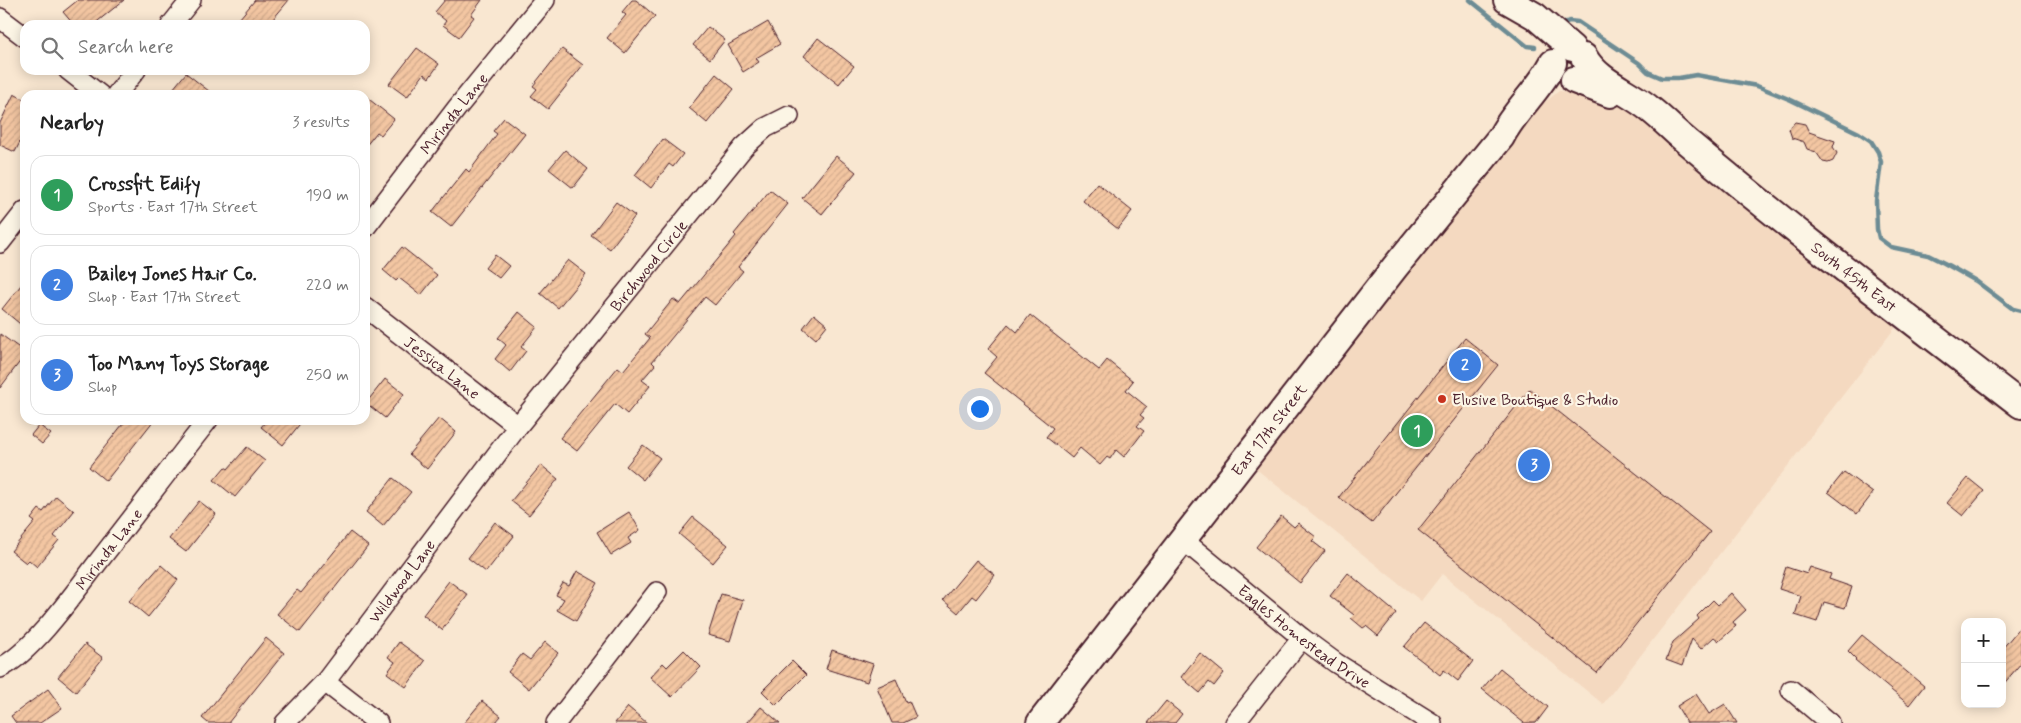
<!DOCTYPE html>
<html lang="en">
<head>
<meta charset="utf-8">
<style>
	body { margin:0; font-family:Mynerve,sans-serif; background:#f6f6f6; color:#222 }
	.controls { position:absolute; right:15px; bottom:15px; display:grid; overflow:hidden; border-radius:10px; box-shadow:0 2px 12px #0003 }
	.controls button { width:45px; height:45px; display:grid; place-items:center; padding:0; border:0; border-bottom:1px solid #e0e0e0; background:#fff; color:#222; font:25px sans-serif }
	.you { position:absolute; left:979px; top:408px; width:18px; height:18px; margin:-12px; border:4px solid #fff; border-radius:50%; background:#1a73e8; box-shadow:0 0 0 8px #1a73e833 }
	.badge { display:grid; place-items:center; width:32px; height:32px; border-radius:50%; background:#1a73e8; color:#fff; font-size:16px; font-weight:700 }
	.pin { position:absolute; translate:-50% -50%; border:2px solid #fff; box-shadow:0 1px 5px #0006 }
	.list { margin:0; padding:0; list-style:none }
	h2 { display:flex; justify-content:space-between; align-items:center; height:65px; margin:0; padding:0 20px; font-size:21px }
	h2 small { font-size:16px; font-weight:400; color:#767676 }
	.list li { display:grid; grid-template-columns:32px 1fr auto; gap:15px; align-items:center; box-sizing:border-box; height:80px; margin:0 10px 10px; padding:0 10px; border:1px solid #e0e0e0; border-radius:15px }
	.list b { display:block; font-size:19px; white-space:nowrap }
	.list p { margin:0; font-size:16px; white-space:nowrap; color:#767676 }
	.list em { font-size:16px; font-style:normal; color:#767676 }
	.icon { flex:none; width:28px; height:28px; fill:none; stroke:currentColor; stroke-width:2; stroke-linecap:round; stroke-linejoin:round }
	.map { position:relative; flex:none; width:2021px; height:723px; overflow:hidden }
	.search { position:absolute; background:#fff; box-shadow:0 2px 12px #0003; left:20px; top:20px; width:350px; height:55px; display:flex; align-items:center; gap:12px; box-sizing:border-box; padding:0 18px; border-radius:15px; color:#767676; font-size:19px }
	.panel { position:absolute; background:#fff; box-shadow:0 2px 12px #0003; left:20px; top:90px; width:350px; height:335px; border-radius:15px }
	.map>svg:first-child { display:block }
	.built { fill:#f4d9c0 }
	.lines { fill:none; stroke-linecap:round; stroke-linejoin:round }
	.stream { stroke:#6d8c94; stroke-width:4.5 }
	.building { fill:url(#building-hatch); stroke:#4a1f2b }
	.street-casing { stroke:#4a1f2b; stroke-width:22 }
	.secondary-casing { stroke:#4a1f2b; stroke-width:30 }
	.street { stroke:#fcf5e5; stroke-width:19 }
	.secondary { stroke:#fcf5e5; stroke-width:26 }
	.poi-dot { fill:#c8321e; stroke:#fcf5e5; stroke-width:2 }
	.labels { text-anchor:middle; stroke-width:4.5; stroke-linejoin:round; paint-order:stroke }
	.street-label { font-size:16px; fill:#4a1f2b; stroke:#fcf5e5 }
	.poi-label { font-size:16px; fill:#4a1f2b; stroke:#fcf5e5; text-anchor:start }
</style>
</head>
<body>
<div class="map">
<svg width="2021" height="723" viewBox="0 0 2021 723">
	<defs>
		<pattern id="building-hatch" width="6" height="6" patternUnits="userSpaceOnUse" patternTransform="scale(1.25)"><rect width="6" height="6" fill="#f3c6a2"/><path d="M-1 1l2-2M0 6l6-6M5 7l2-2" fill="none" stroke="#d2aa8c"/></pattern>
	</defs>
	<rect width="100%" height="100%" fill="#f9e7d1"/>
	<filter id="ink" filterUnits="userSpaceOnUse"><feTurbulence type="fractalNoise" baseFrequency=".02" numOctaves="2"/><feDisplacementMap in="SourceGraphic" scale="10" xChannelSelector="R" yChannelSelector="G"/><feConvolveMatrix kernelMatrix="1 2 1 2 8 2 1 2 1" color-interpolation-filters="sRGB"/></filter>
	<g filter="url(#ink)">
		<polygon class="built" points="1559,91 1591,93 1672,130 1905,315 1603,704 1442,574 1421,601 1245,460 1501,137"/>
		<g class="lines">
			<g class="stream">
				<polyline points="1470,0 1527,46 1535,47"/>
				<polyline points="1562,24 1569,21 1578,22 1639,63 1648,72 1662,78 1679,78 1696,75 1757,86 1791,100 1859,133 1871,141 1878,152 1881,162 1876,201 1877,229 1879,238 1891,247 1928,255 1944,263 1976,281 2013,309 2021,311"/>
			</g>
		</g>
		<g class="building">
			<polygon points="78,0 124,0 93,25 74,25 63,12"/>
			<polygon points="255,0 289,0 268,25 234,25"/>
			<polygon points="445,0 482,0 471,15 474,17 459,37 443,25 446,21 435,12"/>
			<polygon points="632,0 636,0 655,16 625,53 607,38 626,15 622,12"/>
			<polygon points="768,22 780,44 756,58 759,62 743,72 728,45"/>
			<polygon points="708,27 725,40 710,59 693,45"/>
			<polygon points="818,38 854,66 839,84 804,56"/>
			<polygon points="417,48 439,64 429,78 424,74 407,97 389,84"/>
			<polygon points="562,49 583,65 548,109 531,96 537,89 533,86"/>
			<polygon points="186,73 214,95 168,95"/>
			<polygon points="716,74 734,89 707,123 689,108"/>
			<polygon points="14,94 25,100 25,132 15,152 0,145 0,123"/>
			<polygon points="365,96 394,119 381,135 377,132 365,147"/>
			<polygon points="504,118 525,134 451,227 432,212 466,169 469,172 497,134 493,131"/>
			<polygon points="1795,122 1805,124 1809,132 1835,141 1833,147 1837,153 1833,161 1828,163 1823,162 1816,152 1807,149 1804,142 1792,138 1789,129"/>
			<polygon points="663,139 683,154 673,167 669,164 651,188 635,175"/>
			<polygon points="565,150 588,169 573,188 549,169"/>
			<polygon points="836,156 856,172 822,214 802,198"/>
			<polygon points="1097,183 1132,211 1118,229 1083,201"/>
			<polygon points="770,190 788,204 738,267 743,271 715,305 705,297 652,362 655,365 642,380 650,386 627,414 615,404 577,451 560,438 618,367 623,371 650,338 645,334 673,299 680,304 736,236 734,234"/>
			<polygon points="616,202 635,216 610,249 591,235"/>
			<polygon points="402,247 437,275 421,295 399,278 396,281 383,270"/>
			<polygon points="495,255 509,266 499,278 485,268"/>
			<polygon points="568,260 586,274 558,308 540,293"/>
			<polygon points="25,280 25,328 2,309"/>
			<polygon points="519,312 537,327 521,347 526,351 510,372 495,359 506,345 498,338"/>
			<polygon points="814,314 827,325 816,339 803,328"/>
			<polygon points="1030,315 1099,370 1107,360 1133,381 1126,390 1147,407 1140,415 1144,418 1137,426 1144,431 1124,457 1116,450 1110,459 1107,457 1100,465 1080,448 1072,458 1046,437 1053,428 984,373 997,357 988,349 1008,324 1017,332"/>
			<polygon points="0,334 25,352 25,355 0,388"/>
			<polygon points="1465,338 1498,365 1372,523 1339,497"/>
			<polygon points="385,379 404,394 385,418 366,403"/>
			<polygon points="1530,389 1710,532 1597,673 1418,530"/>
			<polygon points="439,418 456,432 427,469 409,454"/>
			<polygon points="126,420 154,420 106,481 89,467"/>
			<polygon points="267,420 303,420 283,445 261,427"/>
			<polygon points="39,425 51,434 42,444 31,435"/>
			<polygon points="643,445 660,458 643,480 626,466"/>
			<polygon points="247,447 265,461 235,497 214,480 225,467 228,469"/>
			<polygon points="541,465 558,479 529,515 511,501"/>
			<polygon points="1844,472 1873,493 1857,514 1828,492"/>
			<polygon points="393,478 411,492 383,526 366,512"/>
			<polygon points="1968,478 1984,491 1963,516 1947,503"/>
			<polygon points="56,496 74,511 54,536 59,540 37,567 29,560 26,563 11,551 35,522 31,519 39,509 43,512"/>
			<polygon points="199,501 216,514 186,552 169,539"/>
			<polygon points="629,512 640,530 628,538 631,543 611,555 597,532"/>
			<polygon points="1281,516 1294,527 1298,523 1316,537 1312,541 1325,551 1300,583 1256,547"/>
			<polygon points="693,517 728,545 713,563 679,534"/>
			<polygon points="495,522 514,536 486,572 468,558"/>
			<polygon points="350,532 368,546 300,632 277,614 297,590 301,593"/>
			<polygon points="976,560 995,575 976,599 972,596 958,613 943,600"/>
			<polygon points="161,565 178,580 148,617 129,601"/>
			<polygon points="1786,567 1807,574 1810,567 1831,574 1829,579 1852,587 1845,608 1824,602 1817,622 1795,615 1801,596 1779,589"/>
			<polygon points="577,571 598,583 576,621 557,610 564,599 556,595 563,583 569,586"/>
			<polygon points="1348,573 1396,613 1378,636 1366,626 1363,628 1351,618 1354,615 1330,596"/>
			<polygon points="449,581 468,595 442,630 423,615"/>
			<polygon points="1731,593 1746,610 1733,622 1736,626 1719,641 1714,637 1701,649 1692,639 1682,666 1666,660 1673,642 1699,619 1697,616 1713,600 1718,605"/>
			<polygon points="721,594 743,600 730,641 708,635"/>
			<polygon points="1424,623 1473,661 1458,681 1444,670 1440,675 1404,647"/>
			<polygon points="2021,626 2021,663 2002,686 2002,649"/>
			<polygon points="1862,635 1924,686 1909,705 1855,660 1856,659 1848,651"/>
			<polygon points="266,638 284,653 228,723 208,723 202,718"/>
			<polygon points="399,642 425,661 406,687 387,673 395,662 388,657"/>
			<polygon points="545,642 558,653 529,689 508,672 522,654 530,660"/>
			<polygon points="85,644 103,658 76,692 58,677"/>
			<polygon points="684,650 701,667 672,697 650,677 663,663 667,667"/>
			<polygon points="832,650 873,664 867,682 826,669"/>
			<polygon points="1200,653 1224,673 1214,686 1209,682 1200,693 1181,677"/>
			<polygon points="792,661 806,675 776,705 762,691"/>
			<polygon points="1500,668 1548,707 1536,723 1524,723 1482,689"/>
			<polygon points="896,679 906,702 909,701 916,717 903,723 892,723 877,687"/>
			<polygon points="48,689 62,708 40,723 16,723 11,716"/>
			<polygon points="1696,694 1709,714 1725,704 1737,723 1687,723 1677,706"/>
			<polygon points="482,701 501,716 495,723 464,723"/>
			<polygon points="1166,701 1182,714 1175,723 1148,723"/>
			<polygon points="628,707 647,723 615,723"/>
			<polygon points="761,707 780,723 747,723"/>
		</g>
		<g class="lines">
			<defs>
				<g id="street">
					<polyline points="0,18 25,37"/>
					<polyline points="171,25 191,0"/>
					<polyline points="68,70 100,95"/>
					<polyline points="116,95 136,70"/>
					<path id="s1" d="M365,228L457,108L545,0"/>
					<polyline points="0,243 25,211"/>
					<path id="s2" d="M365,307L518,426"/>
					<path id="s3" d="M1183,540L1302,638L1336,663L1432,723"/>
					<path id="s4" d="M0,668C33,652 75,592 98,562C135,515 171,467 208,420"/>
					<polyline points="325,682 378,723"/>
					<polyline points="1791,690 1830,723"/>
					<path id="s5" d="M285,723L325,682L518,426L744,147L765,128L789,116"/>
					<polyline points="556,723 657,592"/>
					<polyline points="1235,723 1302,638"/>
				</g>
				<g id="secondary">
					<polyline points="1507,0 1535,16 1572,48"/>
					<path id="s6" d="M1584,57C1599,83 1629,91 1651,110C1665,121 1677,134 1691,145C1798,235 1910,319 2021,405"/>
					<polyline points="1574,80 1610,94"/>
					<path id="s7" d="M1040,723L1395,267L1501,137C1515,110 1539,90 1553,63"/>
				</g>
			</defs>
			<use href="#street" class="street-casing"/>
			<use href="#secondary" class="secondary-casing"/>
			<use href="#street" class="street"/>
			<use href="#secondary" class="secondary"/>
		</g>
	</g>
	<circle class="poi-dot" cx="1442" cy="399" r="5"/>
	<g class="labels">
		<g class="street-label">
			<text dy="6" stroke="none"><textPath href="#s1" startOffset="145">Mirinda Lane</textPath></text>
			<text dy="6" stroke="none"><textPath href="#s5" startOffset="585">Birchwood Circle</textPath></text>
			<text dy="6" stroke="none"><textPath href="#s6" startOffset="349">South 45th East</textPath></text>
			<text dy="6" stroke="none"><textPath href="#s2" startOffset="98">Jessica Lane</textPath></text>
			<text dy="6" stroke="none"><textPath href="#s7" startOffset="372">East 17th Street</textPath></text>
			<text dy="6" stroke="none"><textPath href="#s4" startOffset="162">Mirinda Lane</textPath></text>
			<text dy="6" stroke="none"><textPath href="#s5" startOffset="184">Wildwood Lane</textPath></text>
			<text dy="6" stroke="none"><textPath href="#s3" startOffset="155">Eagles Homestead Drive</textPath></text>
		</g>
		<g class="poi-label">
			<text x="1452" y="405">Elusive Boutique &amp; Studio</text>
		</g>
	</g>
</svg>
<div class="controls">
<button>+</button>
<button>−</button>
</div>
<div class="you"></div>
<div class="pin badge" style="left:1417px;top:431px;background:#2e9e5b">1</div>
<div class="pin badge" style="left:1465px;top:365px;background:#3f7fe0">2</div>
<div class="pin badge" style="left:1534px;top:465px;background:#3f7fe0">3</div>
<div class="search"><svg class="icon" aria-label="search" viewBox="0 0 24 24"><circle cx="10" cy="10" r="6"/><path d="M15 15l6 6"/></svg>Search here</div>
<section class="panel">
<h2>Nearby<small>3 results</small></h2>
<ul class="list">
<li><span class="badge" style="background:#2e9e5b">1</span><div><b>Crossfit Edify</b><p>Sports · East 17th Street</p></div><em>190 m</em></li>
<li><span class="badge" style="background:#3f7fe0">2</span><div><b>Bailey Jones Hair Co.</b><p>Shop · East 17th Street</p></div><em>220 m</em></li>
<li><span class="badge" style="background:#3f7fe0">3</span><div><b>Too Many Toys Storage</b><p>Shop</p></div><em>250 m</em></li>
</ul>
</section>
</div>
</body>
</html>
